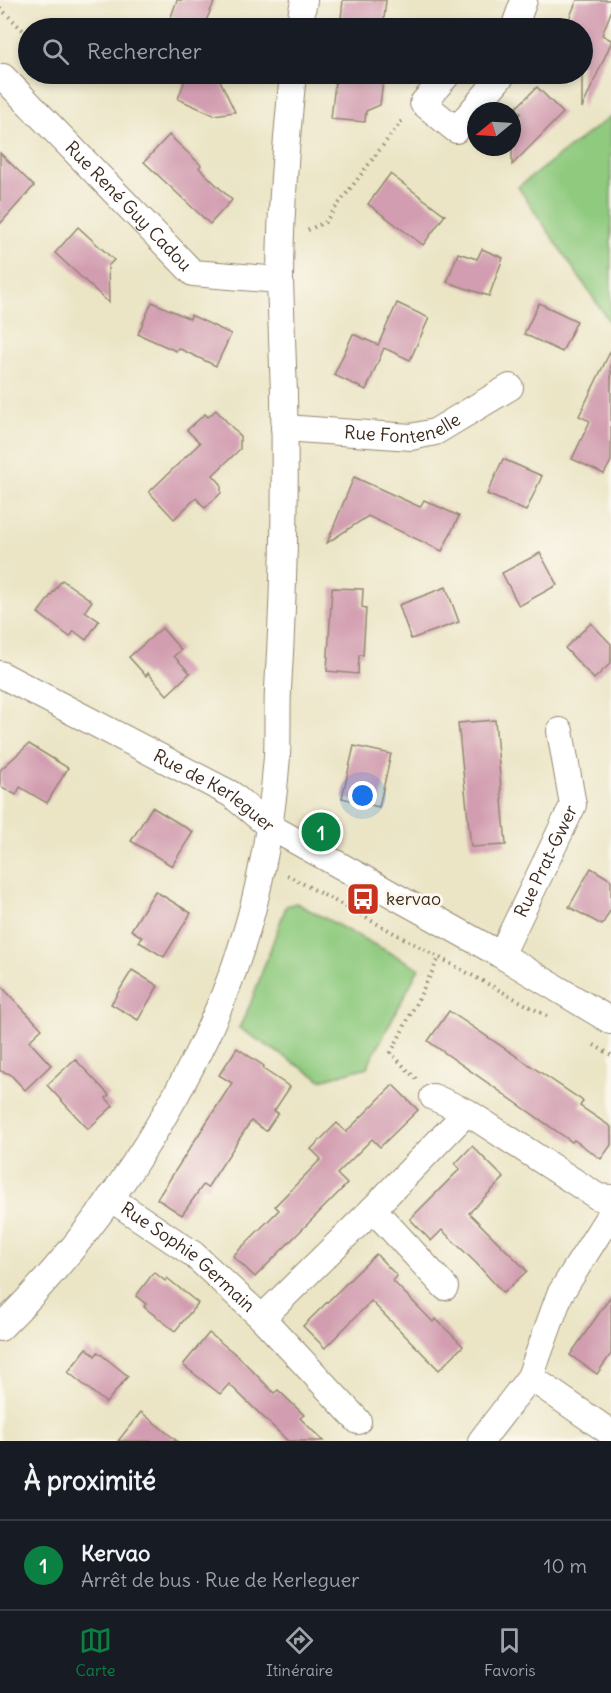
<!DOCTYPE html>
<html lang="fr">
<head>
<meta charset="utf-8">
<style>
	body { margin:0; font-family:Delius,sans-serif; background:#242831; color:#f1f3f6 }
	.compass { position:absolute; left:467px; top:102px; width:54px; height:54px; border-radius:50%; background:#171b24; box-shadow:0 3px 9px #0003; rotate:252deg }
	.you { position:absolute; left:363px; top:796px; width:21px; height:21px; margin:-15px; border:4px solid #fff; border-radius:50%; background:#1a73e8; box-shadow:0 0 0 9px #1a73e833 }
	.badge { display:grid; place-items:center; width:39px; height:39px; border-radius:50%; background:#0b8043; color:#fff; font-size:20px; font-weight:700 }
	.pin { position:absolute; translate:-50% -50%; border:3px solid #fff; box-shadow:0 2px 6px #0006 }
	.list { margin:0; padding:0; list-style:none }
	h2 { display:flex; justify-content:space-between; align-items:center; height:78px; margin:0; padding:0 24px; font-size:26px }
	h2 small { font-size:20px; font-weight:400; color:#9ea1a6 }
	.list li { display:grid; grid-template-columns:39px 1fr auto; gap:18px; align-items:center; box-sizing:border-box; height:90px; padding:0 24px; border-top:2px solid #363941 }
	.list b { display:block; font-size:22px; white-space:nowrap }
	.list p { margin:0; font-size:20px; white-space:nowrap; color:#9ea1a6 }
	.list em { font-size:20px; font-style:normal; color:#9ea1a6 }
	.icon { flex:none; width:33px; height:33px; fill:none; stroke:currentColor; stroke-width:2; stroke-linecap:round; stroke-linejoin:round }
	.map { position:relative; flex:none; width:611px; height:1441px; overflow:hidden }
	.search { position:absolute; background:#171b24; box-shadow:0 3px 9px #0003; left:18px; right:18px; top:18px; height:66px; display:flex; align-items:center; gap:15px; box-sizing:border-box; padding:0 21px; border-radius:33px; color:#9ea1a6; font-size:22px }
	.sheet { height:168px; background:#171b24 }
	nav { display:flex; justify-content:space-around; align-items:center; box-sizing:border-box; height:84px; border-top:2px solid #363941; background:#171b24; font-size:16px; color:#9ea1a6 }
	nav a { display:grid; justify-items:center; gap:3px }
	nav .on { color:#0b8043 }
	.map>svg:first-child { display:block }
	.green { fill:#8fca7f; stroke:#657a4e; stroke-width:1.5 }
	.building { fill:#d29db0 }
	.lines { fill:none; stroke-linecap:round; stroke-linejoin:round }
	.street-casing { stroke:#938872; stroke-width:28 }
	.path { stroke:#938872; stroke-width:4; stroke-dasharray:1.5 4.5; stroke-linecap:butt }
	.street { stroke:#fff; stroke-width:26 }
	.labels { text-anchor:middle; stroke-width:6; stroke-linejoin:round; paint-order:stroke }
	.street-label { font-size:18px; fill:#3b2a1e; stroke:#fbf7ec }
	.poi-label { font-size:18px; fill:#3b2a1e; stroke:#fbf7ec; text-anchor:start }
</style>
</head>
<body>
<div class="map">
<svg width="611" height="1441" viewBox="0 0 611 1441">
	<rect width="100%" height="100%" fill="#fbf7ec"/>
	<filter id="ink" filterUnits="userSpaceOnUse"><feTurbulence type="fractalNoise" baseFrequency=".0167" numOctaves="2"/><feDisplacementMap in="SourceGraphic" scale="12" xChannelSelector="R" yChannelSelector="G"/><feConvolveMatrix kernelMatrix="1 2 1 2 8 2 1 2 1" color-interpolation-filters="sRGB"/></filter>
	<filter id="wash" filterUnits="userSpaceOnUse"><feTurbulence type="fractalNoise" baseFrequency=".008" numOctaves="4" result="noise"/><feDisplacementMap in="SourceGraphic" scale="24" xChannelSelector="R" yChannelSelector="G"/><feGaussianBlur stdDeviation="1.35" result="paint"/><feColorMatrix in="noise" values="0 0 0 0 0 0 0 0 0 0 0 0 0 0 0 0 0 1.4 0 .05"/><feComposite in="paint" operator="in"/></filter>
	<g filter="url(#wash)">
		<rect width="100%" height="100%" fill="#ebe5c6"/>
		<g class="green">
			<polygon points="611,116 611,324 518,187"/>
			<polygon points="296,903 419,968 367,1067 321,1080 239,1028 250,1005 286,906"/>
		</g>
		<g id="blocks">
			<g class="building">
				<polygon points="177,0 215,0 203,28 167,28"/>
				<polygon points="343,0 386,0 383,28 340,28"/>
				<polygon points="577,0 611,0 611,12 602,35 611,40 611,43 582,108 582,28 565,28"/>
				<polygon points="187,74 217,74 235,112 214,115 178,99"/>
				<polygon points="336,74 384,74 380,105 366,111 365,122 331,119"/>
				<polygon points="537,87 563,113 512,165 512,122 521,113 516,108"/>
				<polygon points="169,135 201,165 199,168 232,200 210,224 144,162"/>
				<polygon points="0,153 34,186 0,224"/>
				<polygon points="390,174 445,215 423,245 368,204"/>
				<polygon points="78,227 114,260 108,266 109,303 55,253"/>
				<polygon points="482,249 503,258 489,296 447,282 458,253 477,259"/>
				<polygon points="152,302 190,319 191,315 231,334 216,366 178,348 176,351 138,334"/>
				<polygon points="397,303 429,318 410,360 384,348 366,390 334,375 353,334 378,345"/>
				<polygon points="539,303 577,321 562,352 524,334"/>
				<polygon points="611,350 611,461 604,474 572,459 590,421 579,416"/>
				<polygon points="216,410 240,436 240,449 213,475 221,484 221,493 205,508 196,498 174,519 149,492 200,443 187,430 205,414 208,417"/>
				<polygon points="503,459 542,476 526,511 487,494"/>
				<polygon points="354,477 420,507 424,500 459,516 442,551 368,516 327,543"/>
				<polygon points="540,553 557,585 519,606 502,573"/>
				<polygon points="62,580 92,601 85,611 99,621 86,640 74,631 70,637 38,613"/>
				<polygon points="446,587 459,622 411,639 399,605"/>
				<polygon points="332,588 363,589 362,607 366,608 363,655 359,655 358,674 327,671"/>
				<polygon points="591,623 611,644 611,663 594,679 565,648"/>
				<polygon points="162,628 181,650 174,656 190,673 167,695 148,673 146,676 129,657"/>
				<polygon points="495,720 506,845 471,847 458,723"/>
				<polygon points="29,744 68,768 47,803 20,787 16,795 0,786 0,770"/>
				<polygon points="354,746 391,754 379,807 342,798"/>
				<polygon points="152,807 193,832 172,866 131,841"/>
				<polygon points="591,868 611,880 611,909 602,925 569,907"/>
				<polygon points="155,891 191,913 164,957 139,942 142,937 131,930"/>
				<polygon points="132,970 158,986 138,1020 111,1004"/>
				<polygon points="0,985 42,1029 29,1041 51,1065 25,1090 10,1074 0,1071"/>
				<polygon points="449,1011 583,1101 580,1106 611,1127 611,1145 601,1159 574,1140 572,1142 428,1041"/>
				<polygon points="237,1048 264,1066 263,1069 290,1087 274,1111 278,1113 266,1131 251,1121 207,1188 203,1185 182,1215 157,1199 232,1083 219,1075"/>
				<polygon points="75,1059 109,1095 106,1098 113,1106 88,1129 47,1085"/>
				<polygon points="393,1085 418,1110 380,1147 372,1139 337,1174 347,1184 255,1277 233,1256 279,1210 275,1206 321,1159 311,1149 337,1123 346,1132"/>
				<polygon points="472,1146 504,1178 469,1213 527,1271 503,1293 476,1263 442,1230 431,1241 410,1219 460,1169 455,1164"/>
				<polygon points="376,1254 397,1276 393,1281 433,1322 436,1319 463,1346 439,1370 371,1301 325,1348 303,1326"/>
				<polygon points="154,1272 165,1281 167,1278 198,1303 175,1331 144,1307 146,1304 136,1296"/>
				<polygon points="611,1296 611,1354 597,1374 570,1355"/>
				<polygon points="209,1333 239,1357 274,1393 278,1390 304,1415 300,1418 323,1441 288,1441 229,1384 220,1394 183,1365"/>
				<polygon points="87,1348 95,1356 98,1352 128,1376 106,1403 68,1372"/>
				<polygon points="141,1412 177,1441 118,1441"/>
			</g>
		</g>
	</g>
	<g filter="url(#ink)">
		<use href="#blocks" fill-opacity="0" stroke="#938872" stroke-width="1.5"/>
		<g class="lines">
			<defs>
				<g id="street">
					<polyline points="299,28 304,0"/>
					<polyline points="514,28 524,0"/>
					<polyline points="448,74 423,103 456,130 503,74"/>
					<path id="s1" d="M3,77L193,273L280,280"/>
					<path id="s2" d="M284,428L411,437L435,432L510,387"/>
					<path id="s3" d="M0,674L231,794L269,826L501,955L611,1021"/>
					<path id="s4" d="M501,955L573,805L560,731"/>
					<polyline points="433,1097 467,1112"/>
					<path id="s5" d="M110,1198L193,1254L262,1318L373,1209L467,1112L598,1197L611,1198"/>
					<polyline points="373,1209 445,1287"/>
					<polyline points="262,1318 358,1421"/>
					<path d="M0,1328C116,1214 225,1042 259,882C268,841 274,798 277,756C278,734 277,711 278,689C284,591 286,493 284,394C283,357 281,319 280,281C280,212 286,142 293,74"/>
					<polyline points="530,1377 611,1433"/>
					<polyline points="481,1441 530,1377 560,1294 611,1213"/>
				</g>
			</defs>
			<use href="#street" class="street-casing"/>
			<g class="path">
				<polyline points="0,8 28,35"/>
				<polyline points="308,230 325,222 403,119"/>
				<polyline points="287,875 547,1016"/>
				<polyline points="594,1045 611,1055"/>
				<polyline points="416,1079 391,1053 439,958"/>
			</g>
			<use href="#street" class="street"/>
		</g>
	</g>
	<defs>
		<symbol id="bus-square" viewBox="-11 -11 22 22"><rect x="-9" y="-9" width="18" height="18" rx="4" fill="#c8321e" stroke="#fbf7ec"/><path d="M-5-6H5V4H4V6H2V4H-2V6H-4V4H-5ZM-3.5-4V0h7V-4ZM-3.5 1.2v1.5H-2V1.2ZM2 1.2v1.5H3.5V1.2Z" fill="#fff"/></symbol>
	</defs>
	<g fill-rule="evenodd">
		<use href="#bus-square" x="344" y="880" width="38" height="38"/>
	</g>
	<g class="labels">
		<g class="street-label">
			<text dy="6" stroke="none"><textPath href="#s1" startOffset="180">Rue René Guy Cadou</textPath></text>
			<text dy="6" stroke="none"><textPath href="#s2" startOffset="120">Rue Fontenelle</textPath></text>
			<text dy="6" stroke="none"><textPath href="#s3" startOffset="244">Rue de Kerleguer</textPath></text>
			<text dy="6" stroke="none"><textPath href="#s4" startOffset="104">Rue Prat-Gwer</textPath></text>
			<text dy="6" stroke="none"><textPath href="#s5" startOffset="98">Rue Sophie Germain</textPath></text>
		</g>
		<g class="poi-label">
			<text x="386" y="905">kervao</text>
		</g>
	</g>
</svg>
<svg class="compass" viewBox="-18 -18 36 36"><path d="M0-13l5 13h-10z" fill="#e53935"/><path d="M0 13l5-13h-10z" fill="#9ea1a6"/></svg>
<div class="you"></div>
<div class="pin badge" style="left:321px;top:832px">1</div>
<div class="search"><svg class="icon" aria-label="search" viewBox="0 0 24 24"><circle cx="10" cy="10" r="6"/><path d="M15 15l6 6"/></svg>Rechercher</div>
</div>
<section class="sheet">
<h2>À proximité<small></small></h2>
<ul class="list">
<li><span class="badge">1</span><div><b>Kervao</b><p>Arrêt de bus · Rue de Kerleguer</p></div><em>10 m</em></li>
</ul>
</section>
<nav>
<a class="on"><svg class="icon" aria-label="map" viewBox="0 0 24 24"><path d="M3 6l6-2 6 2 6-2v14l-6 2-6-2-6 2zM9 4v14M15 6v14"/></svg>Carte</a>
<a><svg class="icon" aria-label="directions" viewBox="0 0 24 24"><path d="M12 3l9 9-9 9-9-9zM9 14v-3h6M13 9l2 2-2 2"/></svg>Itinéraire</a>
<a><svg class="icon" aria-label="saved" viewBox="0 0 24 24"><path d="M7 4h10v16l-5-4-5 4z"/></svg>Favoris</a>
</nav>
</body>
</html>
